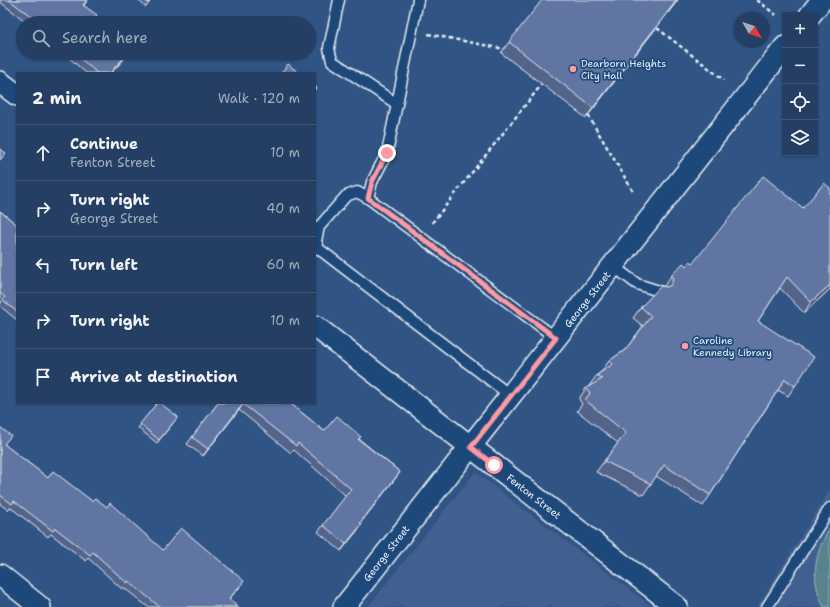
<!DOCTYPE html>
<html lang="en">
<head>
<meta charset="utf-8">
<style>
	body { margin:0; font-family:"Shantell Sans",sans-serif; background:#304a6c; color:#f1f3f6 }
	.controls { position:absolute; right:12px; top:12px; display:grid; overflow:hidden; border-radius:0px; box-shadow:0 1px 3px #0004 }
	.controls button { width:36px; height:36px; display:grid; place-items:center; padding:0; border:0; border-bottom:1px solid #415878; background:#243f63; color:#f1f3f6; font:20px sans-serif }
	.compass { position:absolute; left:734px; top:12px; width:36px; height:36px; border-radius:50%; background:#243f63; box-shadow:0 1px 3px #0004; rotate:130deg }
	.stop { position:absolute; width:12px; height:12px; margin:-9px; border:3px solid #ff9aa2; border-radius:50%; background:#fff }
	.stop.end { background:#ff9aa2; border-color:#fff; box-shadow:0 1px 4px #0008 }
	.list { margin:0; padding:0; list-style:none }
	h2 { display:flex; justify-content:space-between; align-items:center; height:52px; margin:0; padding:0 16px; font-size:17px }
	h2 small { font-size:13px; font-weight:400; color:#a3afbe }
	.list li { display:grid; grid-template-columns:26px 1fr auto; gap:12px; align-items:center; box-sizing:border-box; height:56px; padding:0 16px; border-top:1px solid #415878 }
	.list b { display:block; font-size:15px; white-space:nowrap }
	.list p { margin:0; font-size:13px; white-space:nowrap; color:#a3afbe }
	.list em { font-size:13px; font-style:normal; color:#a3afbe }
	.icon { flex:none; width:22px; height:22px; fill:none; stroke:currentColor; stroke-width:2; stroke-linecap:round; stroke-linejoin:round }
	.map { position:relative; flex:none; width:830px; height:607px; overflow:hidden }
	.search { position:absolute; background:#243f63; box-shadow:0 1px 3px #0004; left:16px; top:16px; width:300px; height:44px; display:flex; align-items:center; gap:10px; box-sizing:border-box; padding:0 14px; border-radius:22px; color:#a3afbe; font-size:15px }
	.panel { position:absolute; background:#243f63; box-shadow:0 1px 3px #0004; left:16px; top:72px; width:300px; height:332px; border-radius:0px }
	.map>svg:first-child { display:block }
	.built { fill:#42618f }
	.green { fill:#56838c; stroke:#9fbac2 }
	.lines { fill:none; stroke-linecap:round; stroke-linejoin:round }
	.lane-casing { stroke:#e8f1f8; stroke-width:13 }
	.street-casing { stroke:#e8f1f8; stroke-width:24 }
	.path { stroke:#e8f1f8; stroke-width:2.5; stroke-dasharray:4 3; stroke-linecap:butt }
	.lane { stroke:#1f4a7a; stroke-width:10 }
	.street { stroke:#1f4a7a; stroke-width:21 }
	.wall { fill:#53648a; stroke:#e8f1f8 }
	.shaded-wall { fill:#445171; stroke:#e8f1f8 }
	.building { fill:#6174a1; stroke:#e8f1f8 }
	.route { stroke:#ff9aa2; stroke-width:5 }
	.poi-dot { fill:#ff9aa2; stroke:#1f4a7a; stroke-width:1.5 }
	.labels { text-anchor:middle; stroke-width:3.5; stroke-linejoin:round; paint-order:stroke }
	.poi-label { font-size:10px; fill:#e8f1f8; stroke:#1f4a7a; text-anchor:start }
	.street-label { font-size:10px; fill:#e8f1f8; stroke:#1f4a7a }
</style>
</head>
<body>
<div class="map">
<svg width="830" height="607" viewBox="0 0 830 607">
	<rect width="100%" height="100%" fill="#305484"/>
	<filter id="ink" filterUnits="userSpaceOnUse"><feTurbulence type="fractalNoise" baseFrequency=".025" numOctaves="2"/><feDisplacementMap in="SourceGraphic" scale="8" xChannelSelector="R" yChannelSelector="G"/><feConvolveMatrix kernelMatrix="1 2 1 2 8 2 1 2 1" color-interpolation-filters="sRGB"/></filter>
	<g filter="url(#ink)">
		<g class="built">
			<polygon points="475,472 652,607 368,607"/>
			<polygon points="830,490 830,607 757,607"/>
		</g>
		<path class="green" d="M830,528V607H824C810,579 814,554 830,528Z"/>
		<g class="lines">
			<defs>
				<g id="lane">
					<polyline points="339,0 329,48 332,61 397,104"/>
					<polyline points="368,198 372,182 387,153 418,0"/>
					<polyline points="613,266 637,284 659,291"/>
					<polyline points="511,396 319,249 316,241 319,227 346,196 357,192 368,198 556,338"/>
					<polyline points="767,607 830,508"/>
				</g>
				<g id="street">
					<polyline points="810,15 822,0"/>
					<polyline points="0,82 17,95"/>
					<polyline points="315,326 677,607"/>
					<polyline points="0,575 40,607"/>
					<polyline points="344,607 785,47"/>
				</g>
			</defs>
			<use href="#lane" class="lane-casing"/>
			<use href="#street" class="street-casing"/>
			<g class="path">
				<polyline points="757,0 776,15"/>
				<polyline points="657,28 724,80"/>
				<polyline points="428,34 504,49"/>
				<polyline points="588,115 634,193"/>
				<polyline points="432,223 542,84"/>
			</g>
			<use href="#lane" class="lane"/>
			<use href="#street" class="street"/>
		</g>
		<g class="wall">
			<polygon points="0,0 88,0 84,5 93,23 28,23 0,2"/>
			<polygon points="138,0 151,0 146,7"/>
			<polygon points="678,0 586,118 501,53 509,42"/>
			<polygon points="60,53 128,53 124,59 111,73 86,73 66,55 65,57"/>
			<polygon points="803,208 830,289 804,313 780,288 758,321 795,386 788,396 778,390 703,506 656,476 643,495 596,472 618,443 577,411 582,404 579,399 586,388 590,386 589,386 597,375 602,371 609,361 625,350 643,326 633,318 641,307 664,286 671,276 686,266 693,263"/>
			<polygon points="0,211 16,224 17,223 17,320 0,306 0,304 2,302 0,301"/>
			<polygon points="157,403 178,417 157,443 138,428"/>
			<polygon points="218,403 290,403 324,431 359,439 400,472 360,523 357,531 341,551 318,532 346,496 294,450 291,453 239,410 203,456 187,444"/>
			<polygon points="0,427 5,445 48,478 92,501 163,550 240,587 229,599 239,607 148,607 123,587 122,589 88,558 86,561 51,534 48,537 10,507 8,510 0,504"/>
		</g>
		<g class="shaded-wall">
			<polygon points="677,0 678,0 586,118 593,108"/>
			<polygon points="128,53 124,59 111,73 110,73"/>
			<polygon points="830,285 830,289 804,313 811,302"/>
			<polygon points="243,404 239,410 203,456 208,449"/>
			<polygon points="400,472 395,479 355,530 360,523"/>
			<polygon points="362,524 357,531 341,551 346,544"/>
		</g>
		<g class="building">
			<polygon points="9,0 87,0 83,5 97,15 92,22 93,23 40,23"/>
			<polygon points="144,0 151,0 148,3"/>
			<polygon points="542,0 677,0 593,108 509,42"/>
			<polygon points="74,53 128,53 110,73 97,73"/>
			<polygon points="288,64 299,73 281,73"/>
			<polygon points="315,86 317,88 315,90"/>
			<polygon points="0,149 6,153 0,160"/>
			<polygon points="763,176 803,208 824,183 830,188 830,285 811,302 787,277 758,321 814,357 795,386 785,379 710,495 664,465 651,484 604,461 626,433 585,400 590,393 586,388 602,379 597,375 613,364 609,361 625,350 651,316 641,307 661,286 667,287 671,285 673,279 671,276 683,263 686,266 690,261 693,263"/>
			<polygon points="0,211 16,224 17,223 17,312 3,300 5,297 0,293"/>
			<polygon points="157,403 160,403 178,417 159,440 140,424"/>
			<polygon points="218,403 290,403 324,431 337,416 361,437 358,439 400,472 360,523 362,524 346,544 323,525 351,489 298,443 296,446 243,404 208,449 192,437"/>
			<polygon points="0,427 11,436 4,444 48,478 53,471 92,501 95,498 107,507 110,503 163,550 181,528 244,581 229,599 239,607 160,607 128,581 127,583 93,552 90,555 55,528 53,531 14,501 12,504 0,495"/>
		</g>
	</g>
	<g class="lines" filter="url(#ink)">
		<polyline class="route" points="387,153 372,182 368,198 556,338 471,447 494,465"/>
	</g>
	<g class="poi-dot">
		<circle cx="573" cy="69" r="4"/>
		<circle cx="685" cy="346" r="4"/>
	</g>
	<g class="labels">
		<g class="poi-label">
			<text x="581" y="67">Dearborn Heights<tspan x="581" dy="12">City Hall</tspan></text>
			<text x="693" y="344">Caroline<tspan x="693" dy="12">Kennedy Library</tspan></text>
		</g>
		<g class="street-label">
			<text transform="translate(587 299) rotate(-52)" y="4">George Street</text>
			<text transform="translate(534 496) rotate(38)" y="4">Fenton Street</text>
			<text transform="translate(386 553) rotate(-52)" y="4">George Street</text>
		</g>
	</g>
</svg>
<div class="controls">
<button>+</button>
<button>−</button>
<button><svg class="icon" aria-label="locate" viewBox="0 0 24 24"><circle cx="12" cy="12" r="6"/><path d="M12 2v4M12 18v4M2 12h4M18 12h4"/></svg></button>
<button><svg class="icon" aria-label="layers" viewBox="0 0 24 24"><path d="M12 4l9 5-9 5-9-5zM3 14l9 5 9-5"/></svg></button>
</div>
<svg class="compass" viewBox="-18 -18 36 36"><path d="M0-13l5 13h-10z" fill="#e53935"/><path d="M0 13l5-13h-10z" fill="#a3afbe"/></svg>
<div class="stop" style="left:494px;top:465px"></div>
<div class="stop end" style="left:387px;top:153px"></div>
<div class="search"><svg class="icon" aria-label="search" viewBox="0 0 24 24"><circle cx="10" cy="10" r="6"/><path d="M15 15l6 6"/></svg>Search here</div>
<section class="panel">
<h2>2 min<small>Walk · 120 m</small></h2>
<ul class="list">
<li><svg class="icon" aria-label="ahead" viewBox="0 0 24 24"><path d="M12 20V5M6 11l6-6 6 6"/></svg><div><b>Continue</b><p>Fenton Street</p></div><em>10 m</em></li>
<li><svg class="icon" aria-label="right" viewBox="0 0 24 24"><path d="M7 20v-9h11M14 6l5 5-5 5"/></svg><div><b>Turn right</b><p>George Street</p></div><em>40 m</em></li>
<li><svg class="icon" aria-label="left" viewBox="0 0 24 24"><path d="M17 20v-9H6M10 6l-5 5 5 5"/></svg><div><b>Turn left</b></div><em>60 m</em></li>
<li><svg class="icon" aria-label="right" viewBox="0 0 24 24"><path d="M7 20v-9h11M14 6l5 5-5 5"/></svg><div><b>Turn right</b></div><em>10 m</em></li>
<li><svg class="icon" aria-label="arrive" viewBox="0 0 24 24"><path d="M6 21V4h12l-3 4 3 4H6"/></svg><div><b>Arrive at destination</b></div></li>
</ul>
</section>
</div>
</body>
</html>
